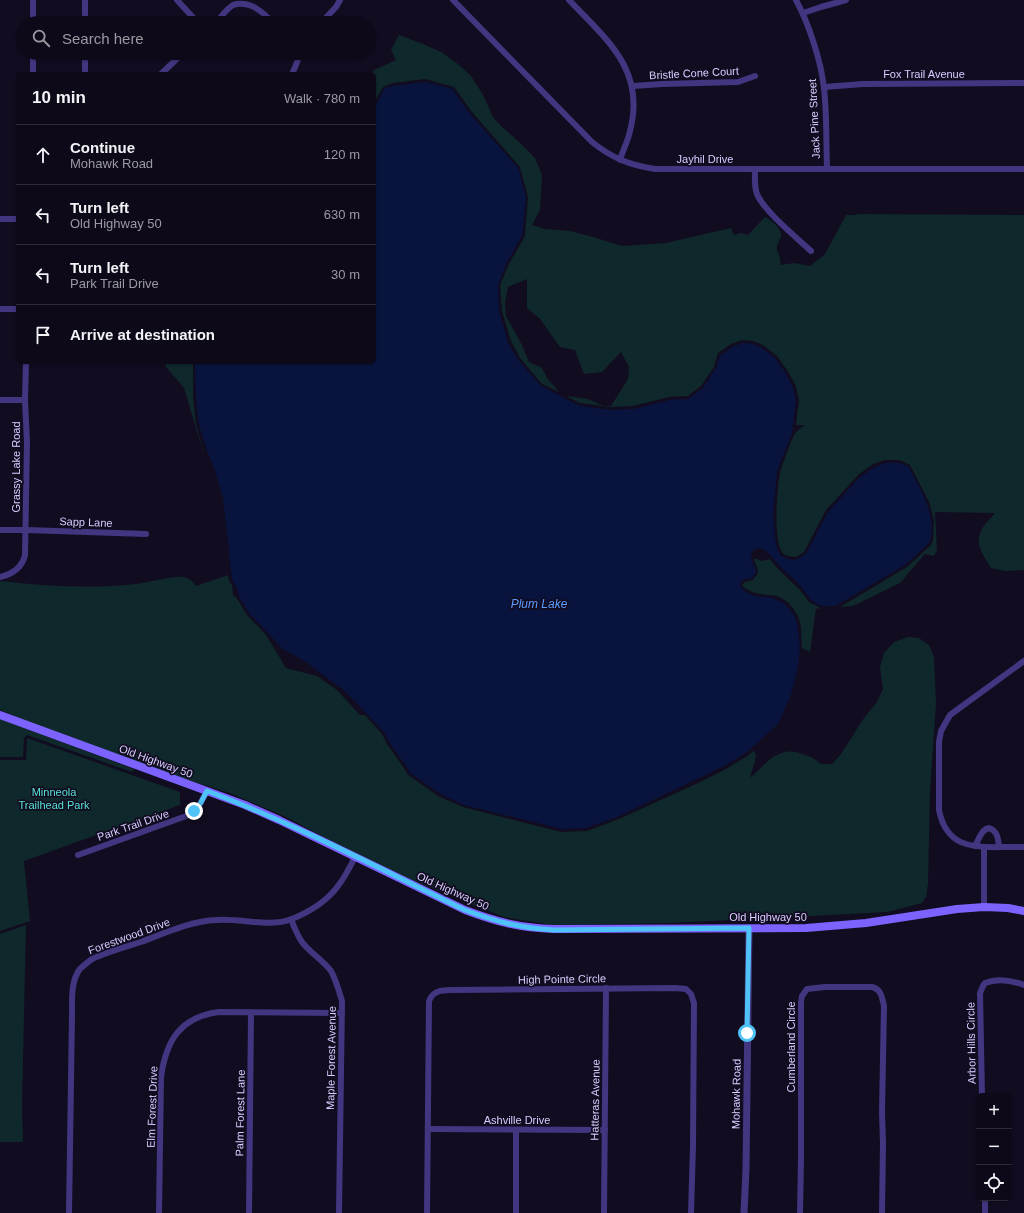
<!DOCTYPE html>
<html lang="en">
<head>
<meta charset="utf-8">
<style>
	body { margin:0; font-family:Arial,sans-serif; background:#171222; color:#f1f3f6 }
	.controls { position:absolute; right:12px; bottom:12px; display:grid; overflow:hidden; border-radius:6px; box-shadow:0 1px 3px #0004 }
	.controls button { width:36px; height:36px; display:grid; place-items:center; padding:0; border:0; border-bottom:1px solid #2e2a38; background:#0e0919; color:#f1f3f6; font:20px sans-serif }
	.stop { position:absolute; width:12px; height:12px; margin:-9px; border:3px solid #4fc3f7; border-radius:50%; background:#fff }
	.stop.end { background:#4fc3f7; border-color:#fff; box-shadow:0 1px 4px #0008 }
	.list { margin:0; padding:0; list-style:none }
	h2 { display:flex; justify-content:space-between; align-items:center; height:52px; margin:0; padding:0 16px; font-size:17px }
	h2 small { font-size:13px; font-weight:400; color:#9b9aa2 }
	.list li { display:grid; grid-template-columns:26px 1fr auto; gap:12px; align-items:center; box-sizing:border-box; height:60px; padding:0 16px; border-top:1px solid #2e2a38 }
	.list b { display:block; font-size:15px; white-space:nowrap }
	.list p { margin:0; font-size:13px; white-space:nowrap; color:#9b9aa2 }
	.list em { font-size:13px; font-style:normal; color:#9b9aa2 }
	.icon { flex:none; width:22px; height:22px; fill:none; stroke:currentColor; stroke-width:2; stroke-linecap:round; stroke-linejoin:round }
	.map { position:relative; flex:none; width:1024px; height:1213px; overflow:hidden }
	.search { position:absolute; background:#0e0919; box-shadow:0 1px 3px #0004; left:16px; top:16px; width:360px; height:44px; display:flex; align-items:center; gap:10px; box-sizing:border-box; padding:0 14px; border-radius:22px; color:#9b9aa2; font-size:15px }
	.panel { position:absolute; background:#0e0919; box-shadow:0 1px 3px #0004; left:16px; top:72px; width:360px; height:292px; border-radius:6px }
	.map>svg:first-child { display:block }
	.green { fill:#0f282b }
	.water { fill:#08143e }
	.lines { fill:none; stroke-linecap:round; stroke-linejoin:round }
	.minor { stroke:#433681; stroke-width:6 }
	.tertiary { stroke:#433681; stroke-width:7 }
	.secondary { stroke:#7c63ff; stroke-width:8 }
	.route { stroke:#4fc3f7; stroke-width:5 }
	.labels { text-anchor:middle; stroke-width:3.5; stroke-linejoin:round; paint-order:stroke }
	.street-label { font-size:11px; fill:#d9ccff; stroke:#120c21 }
	.park-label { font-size:11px; fill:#55e2d2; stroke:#120c21 }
	.water-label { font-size:12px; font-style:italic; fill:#5a9cff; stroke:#120c21 }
</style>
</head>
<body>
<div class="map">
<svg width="1024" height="1213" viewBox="0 0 1024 1213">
	<rect width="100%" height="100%" fill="#120c21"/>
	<g class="green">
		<path d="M399,35L423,44L441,52L458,64L471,76L483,95L493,117L501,126L517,140L535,158L542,175L540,210L532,225L545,229L570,231L593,237L622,246L666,243L731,228L734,235L741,233L748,235L765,217C771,220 782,228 781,236C780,241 776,244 777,249C778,255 782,259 780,265L795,263L810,266L825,254L846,215H856L857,214L1024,215V570L1006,571L991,568C983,554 973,544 983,527C986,522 992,518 995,513L935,512L937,550L934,556L925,554L900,583L853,606L840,607L907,567L931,545L933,540L934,520L929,502L910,465L899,460H885L873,464L859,474L826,510L804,552L796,557C791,556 785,557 782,552C773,540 777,488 780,473C781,468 793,436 795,433C798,430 802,427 805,425H796L799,400L796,386L787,370L777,356L763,345L753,341L742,340L731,344L718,353L714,367L701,386L688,396L669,397L633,406L611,407L580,403L566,396L588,399L604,406H611L628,379L629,367L621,352L602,372L584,374L575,350L560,347L540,319L527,308V279L508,287L505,303L506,316L522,345L529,362L542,368L547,378L559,392L542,384L520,358L511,341L502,311L500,285L509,264L525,236L528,197L520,167L472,112L454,87L425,79L393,83L383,87L374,103V74H371L374,70L396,60L391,50Z"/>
		<polygon points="165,362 193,362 193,398 196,424 205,458 184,388 166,367"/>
		<path d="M754,558L762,561L770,559L776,567L800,590L809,602L820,608L816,609L810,652L802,648C801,640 802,630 800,622C796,609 786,597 772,595C759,594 753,594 742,586L745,582L753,580L758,573C758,566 754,563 754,558Z"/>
		<path d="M228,575L229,581L232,585L233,595L238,600L247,615L266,635L286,668L317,676L337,690L360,715H365L382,734L387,744L406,771L407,774L438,796L463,807L561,832L587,831L619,819L698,783L726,769L749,755L753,751L756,754L755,761L750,778C765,765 777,746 799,753C809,756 813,757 821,764H832L841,754L864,718L877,702L883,689L880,667L884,653L894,642L908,637L919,638L929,645L934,657L936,703L930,792L928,884L926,897L922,903L887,912L672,923L553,925L504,917L416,882L354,853L286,817L227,792L168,774L48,730L0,710V581C45,586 90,589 135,584C145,583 177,575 184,577C189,578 193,581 196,586Z"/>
		<polygon points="0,719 134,769 132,772 27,735 24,738 23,757 0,757"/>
		<polygon points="27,738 180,792 180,805 24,861 30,921 0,931 0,760 26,760"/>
		<polygon points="26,925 22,1106 23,1142 0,1142 0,934"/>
	</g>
	<path class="water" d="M426,82L452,89L470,114L518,168L526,197L522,236L507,262L498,285L499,311L508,343L518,360L541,386L580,406L610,410L634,409L670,400L688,399L703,388L716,368L720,356L732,347L743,343L753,344L762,348L775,358L785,372L793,388L796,400L792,433L777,471L773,515L775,538L778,551L781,556L785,558L796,560L806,554L828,512L860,477L875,467L886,463H899L908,466C919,486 939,519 929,543L905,565L835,606C829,606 822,607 817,604C810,600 807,594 802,588C795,579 786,573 778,564C773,559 770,553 763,549C756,546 751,551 751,558C751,562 755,567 756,572L752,578L744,579L740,583V587L746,592L754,596L773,598L785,604L794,615L797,623L800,648L798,666L791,695L778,724L747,752L724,766L617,817L586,828L562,829L464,805L439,793L409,772V770L389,742L384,732L346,692L306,662L283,649L249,613L240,598L237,588L232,579L223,497L212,462L207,451L199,424L196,398L195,362H374V108L385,88L393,86Z"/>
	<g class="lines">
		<g class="minor">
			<polyline points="33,0 33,23"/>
			<polyline points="85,0 85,23"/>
			<polyline points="177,0 198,23"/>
			<path d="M453,0L592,142C612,158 629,165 655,169H1024"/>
			<path d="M569,0C607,40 646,70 630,131C628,141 623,150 620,160"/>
			<path d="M796,0C809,24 821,61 824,88C827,115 826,142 827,168"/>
			<polyline points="803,13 821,7 846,0"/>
			<path d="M215,23C221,18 226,9 233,5C250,0 263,12 273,23"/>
			<polyline points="321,23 336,7 340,0"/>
			<polyline points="33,53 33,74"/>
			<polyline points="85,74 85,53"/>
			<polyline points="161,74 183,53"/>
			<polyline points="292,74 296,65 300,53"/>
			<polyline points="633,86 662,84 738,82 755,76"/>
			<polyline points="824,87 863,84 1024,83"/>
			<path d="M755,169C755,178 754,186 757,194C764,211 797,238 811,251"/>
			<polyline points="0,219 18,219"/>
			<polyline points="0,309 18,309"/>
			<polyline points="0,400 25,400"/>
			<polyline points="0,530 26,530 146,534"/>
			<path d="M0,577C13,574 22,568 25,555L27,443L25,400L26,362"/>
			<path d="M1024,661L950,715L941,731L939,742V810C946,846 971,848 1002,847C1009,847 1017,847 1024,847"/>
			<path d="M975,846C979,839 981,830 989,828C998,831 998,839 999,847"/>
			<polyline points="984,848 984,907"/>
			<polyline points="78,855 189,815 200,804 207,791"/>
			<path d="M291,919C294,927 297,935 302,942C310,953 323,960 331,971C336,980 339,991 342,1001L339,1213"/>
			<path d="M982,1096L980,993L983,986L985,983C997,978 1013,981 1024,985"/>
			<polyline points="428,1129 605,1130"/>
			<polyline points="985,1198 985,1213"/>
			<path d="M69,1213L72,1013C72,999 71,980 80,969C84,965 88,962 92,959C107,952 125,947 141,942C165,933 191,921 216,920C242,918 267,928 292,919C309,912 327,901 338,886C345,877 350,867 355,857"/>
			<path d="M159,1213L161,1077C166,1041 180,1017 219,1012L342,1013"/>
			<polyline points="249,1213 251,1013"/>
			<path d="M427,1213L429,1001C433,991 441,990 451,990L675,988L686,989L691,994L694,1003L693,1146L691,1213"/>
			<polyline points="516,1213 516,1130"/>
			<polyline points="604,1213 606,988"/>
			<path d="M800,1213L801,1159V1002L802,996L807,989L825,987H872C881,989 882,997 884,1006L882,1112L883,1144L882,1213"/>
		</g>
		<polyline class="tertiary" points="744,1213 746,1169 749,928"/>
		<path class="secondary" d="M0,715L245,805L279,820L465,910C497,922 520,928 554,929L806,928L866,923L957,909L984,907L1008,908L1024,911"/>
	</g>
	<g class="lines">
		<path class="route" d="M194,811L200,804L207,791C296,824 380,869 465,910C497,922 520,928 554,930L749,928L747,1033"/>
	</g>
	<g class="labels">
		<g class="street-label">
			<text transform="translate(694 73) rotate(-3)" y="4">Bristle Cone Court</text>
			<text x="924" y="78">Fox Trail Avenue</text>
			<text transform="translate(814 119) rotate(-93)" y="4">Jack Pine Street</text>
			<text x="705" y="163">Jayhil Drive</text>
			<text transform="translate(16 467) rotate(-90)" y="4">Grassy Lake Road</text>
			<text transform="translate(86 522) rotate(2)" y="4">Sapp Lane</text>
			<text transform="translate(156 761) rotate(20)" y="4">Old Highway 50</text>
			<text transform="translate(133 825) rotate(-19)" y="4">Park Trail Drive</text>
			<text transform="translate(453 891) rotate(24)" y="4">Old Highway 50</text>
			<text x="768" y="921">Old Highway 50</text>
			<text transform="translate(129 936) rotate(-20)" y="4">Forestwood Drive</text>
			<text transform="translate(562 979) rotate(-1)" y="4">High Pointe Circle</text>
			<text transform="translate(971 1043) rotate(-91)" y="4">Arbor Hills Circle</text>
			<text transform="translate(791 1047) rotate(-90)" y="4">Cumberland Circle</text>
			<text transform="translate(331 1058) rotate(-89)" y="4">Maple Forest Avenue</text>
			<text transform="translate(736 1094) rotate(-89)" y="4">Mohawk Road</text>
			<text transform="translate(595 1100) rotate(-89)" y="4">Hatteras Avenue</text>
			<text transform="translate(152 1107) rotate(-88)" y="4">Elm Forest Drive</text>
			<text transform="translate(240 1113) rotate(-89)" y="4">Palm Forest Lane</text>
			<text x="517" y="1124">Ashville Drive</text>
		</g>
		<g class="park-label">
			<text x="54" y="796">Minneola<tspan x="54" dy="13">Trailhead Park</tspan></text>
		</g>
		<g class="water-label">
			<text x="539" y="608">Plum Lake</text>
		</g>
	</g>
</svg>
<div class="controls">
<button>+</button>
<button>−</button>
<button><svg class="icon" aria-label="locate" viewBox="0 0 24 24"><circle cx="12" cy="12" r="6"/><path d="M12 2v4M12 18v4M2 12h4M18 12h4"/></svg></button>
</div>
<div class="stop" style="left:747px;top:1033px"></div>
<div class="stop end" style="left:194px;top:811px"></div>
<div class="search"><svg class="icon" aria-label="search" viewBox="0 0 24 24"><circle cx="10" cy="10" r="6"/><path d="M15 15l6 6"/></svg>Search here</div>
<section class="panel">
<h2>10 min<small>Walk · 780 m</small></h2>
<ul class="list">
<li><svg class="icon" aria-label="ahead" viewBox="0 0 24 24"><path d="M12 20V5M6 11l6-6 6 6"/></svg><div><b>Continue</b><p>Mohawk Road</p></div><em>120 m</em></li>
<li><svg class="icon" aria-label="left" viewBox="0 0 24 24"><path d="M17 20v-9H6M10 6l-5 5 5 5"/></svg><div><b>Turn left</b><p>Old Highway 50</p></div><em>630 m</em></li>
<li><svg class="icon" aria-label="left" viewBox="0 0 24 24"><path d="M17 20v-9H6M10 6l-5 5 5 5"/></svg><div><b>Turn left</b><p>Park Trail Drive</p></div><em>30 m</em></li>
<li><svg class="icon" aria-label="arrive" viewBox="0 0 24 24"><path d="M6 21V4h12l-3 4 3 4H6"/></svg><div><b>Arrive at destination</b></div></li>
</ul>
</section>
</div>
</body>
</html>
